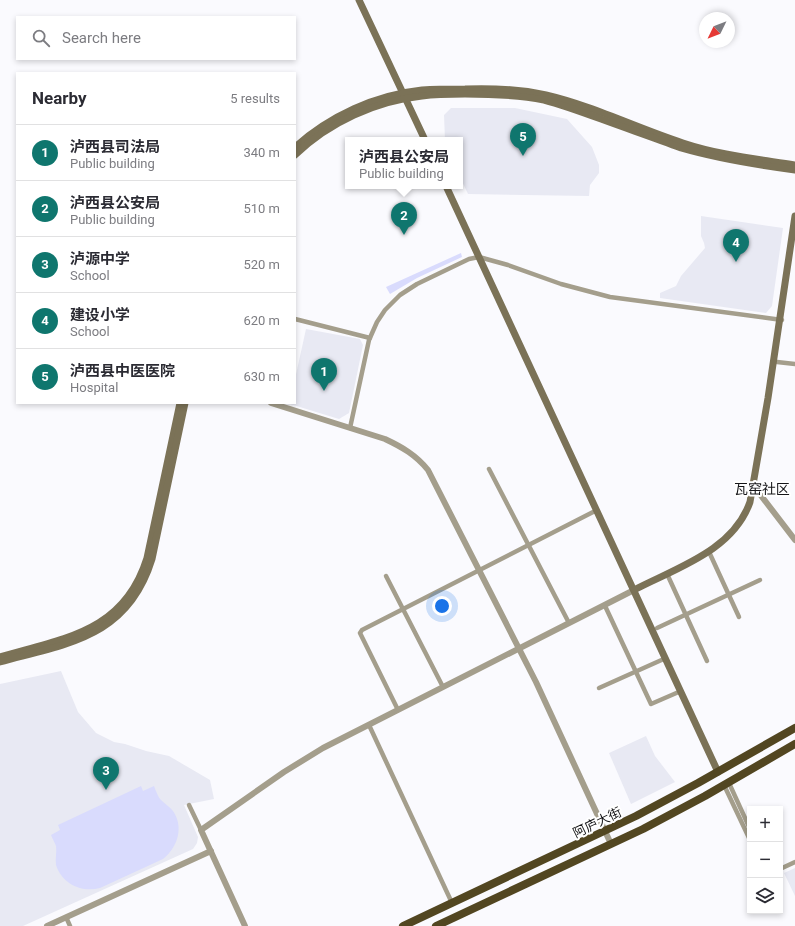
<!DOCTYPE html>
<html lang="en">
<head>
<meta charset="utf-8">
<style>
	body { margin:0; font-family:Roboto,"Noto Sans SC",sans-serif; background:#f7f7f7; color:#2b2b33 }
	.controls { position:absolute; right:12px; bottom:12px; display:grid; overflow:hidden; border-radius:0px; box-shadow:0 2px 6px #0003 }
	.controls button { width:36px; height:36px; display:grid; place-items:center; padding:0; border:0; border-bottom:1px solid #e1e1e2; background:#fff; color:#2b2b33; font:20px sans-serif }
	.compass { position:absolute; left:699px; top:12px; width:36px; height:36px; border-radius:50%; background:#fff; box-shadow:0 2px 6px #0003; rotate:227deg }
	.you { position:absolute; left:442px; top:606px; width:14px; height:14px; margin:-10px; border:3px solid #fff; border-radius:50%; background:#1a73e8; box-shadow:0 0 0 6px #1a73e833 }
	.badge { display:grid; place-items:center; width:26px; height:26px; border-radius:50%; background:#0f766e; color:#fff; font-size:13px; font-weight:700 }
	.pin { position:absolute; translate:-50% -33px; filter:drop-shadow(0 1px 2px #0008) }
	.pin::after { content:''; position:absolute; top:21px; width:14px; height:12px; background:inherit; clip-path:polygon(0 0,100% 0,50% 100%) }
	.popup { position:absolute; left:345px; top:137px; width:118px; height:52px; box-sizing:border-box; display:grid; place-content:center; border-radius:0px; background:#fff; filter:drop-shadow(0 1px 3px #0005); font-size:13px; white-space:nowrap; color:#7c7c81 }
	.popup b { font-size:15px; color:#2b2b33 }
	.popup::after { content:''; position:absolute; left:50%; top:100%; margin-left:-8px; border:8px solid transparent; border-top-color:#fff }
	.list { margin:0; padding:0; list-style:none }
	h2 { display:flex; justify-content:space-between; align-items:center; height:52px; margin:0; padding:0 16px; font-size:17px }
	h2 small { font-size:13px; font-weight:400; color:#7c7c81 }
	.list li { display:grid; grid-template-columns:26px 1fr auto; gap:12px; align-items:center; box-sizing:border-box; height:56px; padding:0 16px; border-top:1px solid #e1e1e2 }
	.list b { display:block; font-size:15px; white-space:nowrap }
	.list p { margin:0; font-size:13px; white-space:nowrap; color:#7c7c81 }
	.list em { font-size:13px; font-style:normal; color:#7c7c81 }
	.icon { flex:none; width:22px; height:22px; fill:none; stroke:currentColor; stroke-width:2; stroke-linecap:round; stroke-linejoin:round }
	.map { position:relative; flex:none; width:795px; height:926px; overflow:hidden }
	.search { position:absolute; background:#fff; box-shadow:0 2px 6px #0003; left:16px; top:16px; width:280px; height:44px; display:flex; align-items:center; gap:10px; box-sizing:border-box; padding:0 14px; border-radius:0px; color:#7c7c81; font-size:15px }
	.panel { position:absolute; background:#fff; box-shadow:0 2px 6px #0003; left:16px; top:72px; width:280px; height:332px; border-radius:0px }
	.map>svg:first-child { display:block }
	.built { fill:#e8e9f3 }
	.green { fill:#d9dbfd }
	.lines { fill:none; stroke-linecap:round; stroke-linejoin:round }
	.minor { stroke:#a49e8c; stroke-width:4.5 }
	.tertiary { stroke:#a49e8c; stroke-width:6 }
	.secondary { stroke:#7b7257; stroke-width:7 }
	.trunk { stroke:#524621; stroke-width:8 }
	.labels { text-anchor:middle; stroke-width:4; stroke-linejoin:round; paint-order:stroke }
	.street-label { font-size:13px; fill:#151518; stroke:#fff }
	.neighbourhood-label { font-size:14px; fill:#151518; stroke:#fff }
</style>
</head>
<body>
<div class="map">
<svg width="795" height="926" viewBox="0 0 795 926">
	<rect width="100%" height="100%" fill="#fafafe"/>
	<g class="built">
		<polygon points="451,108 515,108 567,119 592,147 599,165 599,173 590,185 589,196 468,194 460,177 460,140 445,140 444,115"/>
		<polygon points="701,216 783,228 772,306 766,313 660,298 660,293 676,286 681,276 705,248 704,243 701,236"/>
		<polygon points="306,329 360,339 363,345 349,413 339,419 290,404 295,403 295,379"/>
		<polygon points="61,671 78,712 96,733 114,742 125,744 146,751 169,756 210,780 214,799 184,805 198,837 197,843 193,849 23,926 0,926 0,684"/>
		<polygon points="646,736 655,756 675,782 631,804 609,753"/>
		<polygon points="795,868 795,896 784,873"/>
	</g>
	<g class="green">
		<polygon points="461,253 462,257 417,278 390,294 386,287"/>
		<path d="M141,786L143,791L154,786C156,791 158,797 161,800C165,804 169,806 173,811C184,827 178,847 163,859L100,888C82,893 62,884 56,865C55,858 57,852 56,846C55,843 52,838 51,835L60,830L58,825Z"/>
	</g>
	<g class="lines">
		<g class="minor">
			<polyline points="295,319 370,338"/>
			<polyline points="777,362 795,364"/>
			<polyline points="350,428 369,340 377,322 385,310 400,295 417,284 469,259 479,257 508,265 561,284 610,297 782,320"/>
			<polyline points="489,469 569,623"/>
			<polyline points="710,554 739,617"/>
			<polyline points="386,576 443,687"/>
			<polyline points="668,576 707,661"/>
			<polyline points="606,608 651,704 681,691"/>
			<polyline points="657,628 760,580"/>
			<polyline points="599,688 666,658"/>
			<polyline points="398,710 360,633 362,630 597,510"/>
			<polyline points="369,725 452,903"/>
			<polyline points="729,783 750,829"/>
			<polyline points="724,785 750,840"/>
			<polyline points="189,805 201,830"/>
			<polyline points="780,869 795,862"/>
			<polyline points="66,917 70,926"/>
		</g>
		<g class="tertiary">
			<path d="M271,403L385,439C402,447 416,455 428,470L536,682L611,844"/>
			<polyline points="756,489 795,540"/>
			<polyline points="47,926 211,851"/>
			<polyline points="245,926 201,830 284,772 323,748 634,590"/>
		</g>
		<g class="secondary">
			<polyline points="359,0 425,140"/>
			<path d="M295,147C330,116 375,95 422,90C436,89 451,89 465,89C492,88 519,89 546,95C593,106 637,128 683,143C719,155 757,159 795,165"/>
			<path d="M295,155C329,122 376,101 422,96C437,94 451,94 465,94C491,94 518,95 544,100C563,105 582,112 601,119C628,129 655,138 681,148C719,159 757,165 795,170"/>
			<polyline points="446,186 718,772"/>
			<path d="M634,590C676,568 733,551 750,502L768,398L795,216"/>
			<path d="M0,657C65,638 124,632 147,558L180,403"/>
			<path d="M0,662C69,643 128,637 152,559L185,403"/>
		</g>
		<g class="trunk">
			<polyline points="403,926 636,816 698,783 795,728"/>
			<polyline points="436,926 643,829 705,796 795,744"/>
		</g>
	</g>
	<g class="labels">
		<g class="street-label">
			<text transform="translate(597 822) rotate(-26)" y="5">阿庐大街</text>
		</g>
		<g class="neighbourhood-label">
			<text x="762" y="494">瓦窑社区</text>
		</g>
	</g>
</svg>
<div class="controls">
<button>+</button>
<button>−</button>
<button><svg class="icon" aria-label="layers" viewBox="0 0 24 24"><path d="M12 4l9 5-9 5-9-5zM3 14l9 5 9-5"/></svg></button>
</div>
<svg class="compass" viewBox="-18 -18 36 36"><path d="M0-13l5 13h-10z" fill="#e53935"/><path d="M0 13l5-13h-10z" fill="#7c7c81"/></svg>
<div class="you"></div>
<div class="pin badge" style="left:324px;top:391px">1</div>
<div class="pin badge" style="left:404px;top:235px">2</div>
<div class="popup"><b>泸西县公安局</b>Public building</div>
<div class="pin badge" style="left:106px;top:790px">3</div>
<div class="pin badge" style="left:736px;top:262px">4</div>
<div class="pin badge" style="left:523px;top:156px">5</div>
<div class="search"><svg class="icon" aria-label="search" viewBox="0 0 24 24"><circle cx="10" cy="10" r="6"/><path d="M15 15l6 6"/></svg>Search here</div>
<section class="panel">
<h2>Nearby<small>5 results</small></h2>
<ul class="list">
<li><span class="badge">1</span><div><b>泸西县司法局</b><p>Public building</p></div><em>340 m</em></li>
<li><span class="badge">2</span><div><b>泸西县公安局</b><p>Public building</p></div><em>510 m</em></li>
<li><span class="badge">3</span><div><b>泸源中学</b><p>School</p></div><em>520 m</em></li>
<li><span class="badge">4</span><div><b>建设小学</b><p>School</p></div><em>620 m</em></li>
<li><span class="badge">5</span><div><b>泸西县中医医院</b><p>Hospital</p></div><em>630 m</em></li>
</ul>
</section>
</div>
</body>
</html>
